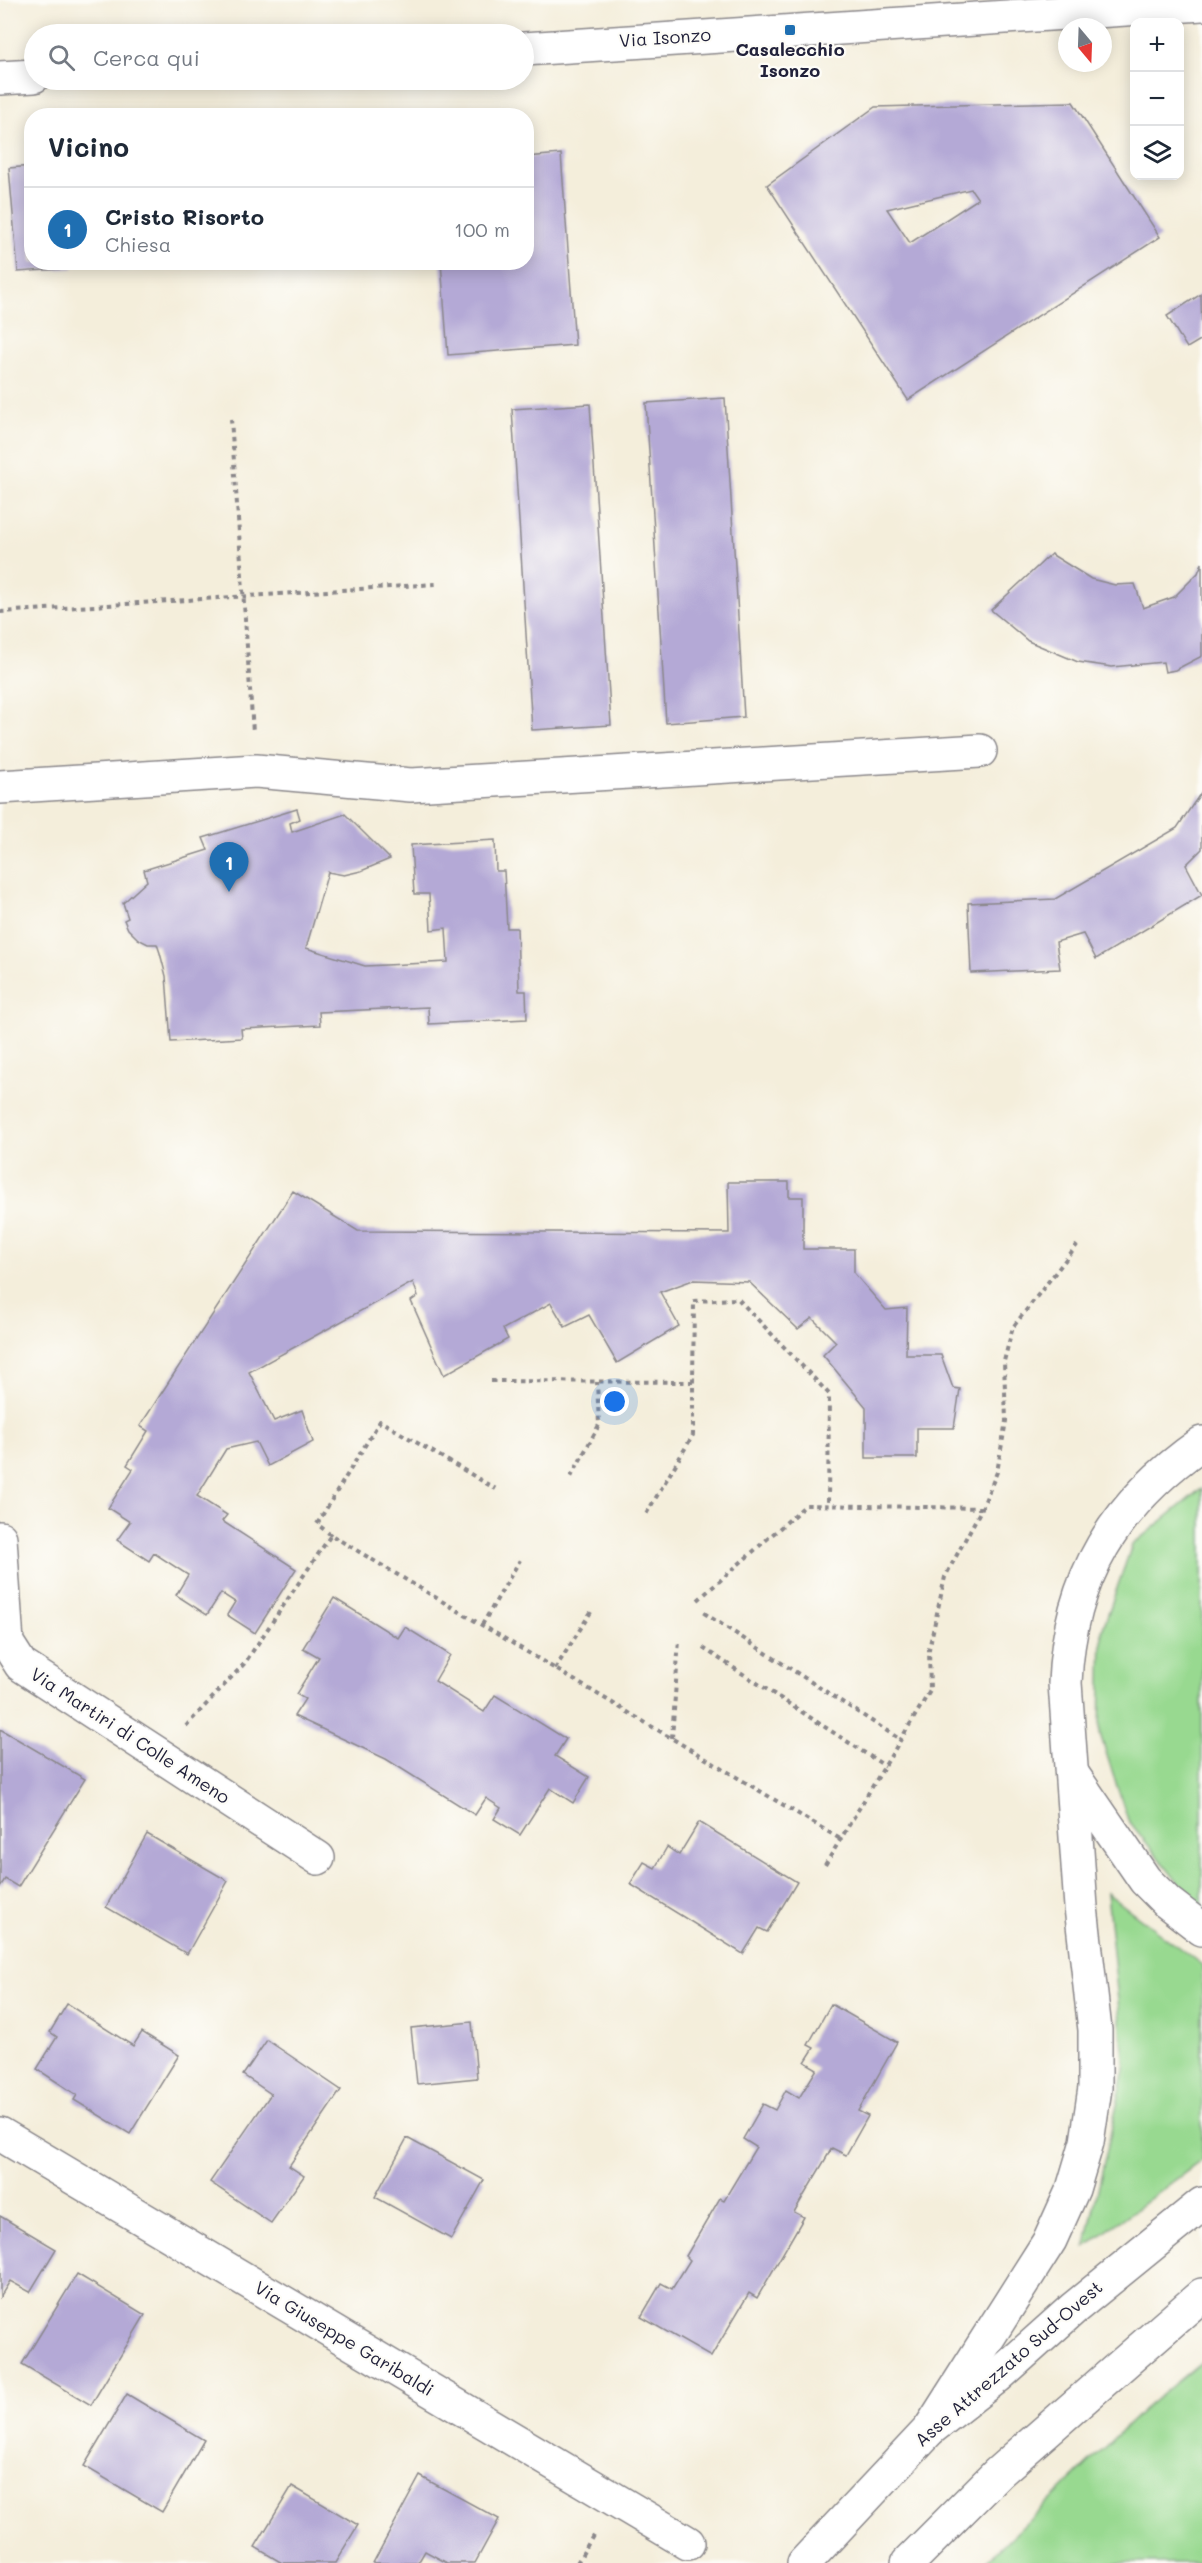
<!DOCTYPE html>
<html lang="it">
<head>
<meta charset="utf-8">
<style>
	body { margin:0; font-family:Mali,sans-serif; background:#f6f6f7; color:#1f2937 }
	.controls { position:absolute; right:18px; top:18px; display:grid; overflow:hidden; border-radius:12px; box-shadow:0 3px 15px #0003 }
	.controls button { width:54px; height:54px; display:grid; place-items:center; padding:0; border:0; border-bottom:2px solid #e0e1e3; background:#fff; color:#1f2937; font:30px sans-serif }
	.compass { position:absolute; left:1058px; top:18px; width:54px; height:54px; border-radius:50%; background:#fff; box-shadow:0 3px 15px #0003; rotate:161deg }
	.you { position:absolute; left:615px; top:1402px; width:21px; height:21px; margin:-15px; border:4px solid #fff; border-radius:50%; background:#1a73e8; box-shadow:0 0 0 9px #1a73e833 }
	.badge { display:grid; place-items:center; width:39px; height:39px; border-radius:50%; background:#1f6fb2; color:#fff; font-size:20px; font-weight:700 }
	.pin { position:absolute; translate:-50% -50px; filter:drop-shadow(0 2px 3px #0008) }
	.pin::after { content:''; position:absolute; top:32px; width:21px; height:18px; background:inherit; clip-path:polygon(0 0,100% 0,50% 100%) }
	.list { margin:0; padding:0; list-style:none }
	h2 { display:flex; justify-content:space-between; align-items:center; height:78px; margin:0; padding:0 24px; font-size:26px }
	h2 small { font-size:20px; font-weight:400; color:#747a83 }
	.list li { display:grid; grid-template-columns:39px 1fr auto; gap:18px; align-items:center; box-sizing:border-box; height:84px; padding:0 24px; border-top:2px solid #e0e1e3 }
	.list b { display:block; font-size:22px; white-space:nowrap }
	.list p { margin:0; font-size:20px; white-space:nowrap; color:#747a83 }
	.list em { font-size:20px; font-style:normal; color:#747a83 }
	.icon { flex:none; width:33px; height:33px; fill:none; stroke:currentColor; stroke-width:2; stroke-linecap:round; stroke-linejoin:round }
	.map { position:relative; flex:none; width:1202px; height:2563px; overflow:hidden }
	.search { position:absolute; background:#fff; box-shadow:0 3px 15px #0003; left:24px; top:24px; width:510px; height:66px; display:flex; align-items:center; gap:15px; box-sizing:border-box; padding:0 21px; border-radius:33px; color:#747a83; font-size:22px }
	.panel { position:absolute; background:#fff; box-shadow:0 3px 15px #0003; left:24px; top:108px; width:510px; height:162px; border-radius:24px }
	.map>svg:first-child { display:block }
	.green { fill:#98d990; stroke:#5d7e66; stroke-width:1.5 }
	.building { fill:#b4a9d6; fill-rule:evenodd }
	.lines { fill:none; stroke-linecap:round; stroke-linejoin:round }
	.street-casing { stroke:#8b888b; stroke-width:36 }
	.highway-casing { stroke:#8b888b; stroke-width:36 }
	.path { stroke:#8b888b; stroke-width:4; stroke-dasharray:4.5 4.5; stroke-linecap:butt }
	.street { stroke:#fff; stroke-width:33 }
	.highway { stroke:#fff; stroke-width:33 }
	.poi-dot { fill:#1f6fb2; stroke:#fdfcf7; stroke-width:2 }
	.labels { text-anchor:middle; stroke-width:4.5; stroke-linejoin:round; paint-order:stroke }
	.street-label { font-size:18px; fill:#22223b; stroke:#fdfcf7 }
	.poi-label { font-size:18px; font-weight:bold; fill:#22223b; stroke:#fdfcf7 }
</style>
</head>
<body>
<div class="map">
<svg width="1202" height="2563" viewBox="0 0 1202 2563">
	<rect width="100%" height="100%" fill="#fdfcf7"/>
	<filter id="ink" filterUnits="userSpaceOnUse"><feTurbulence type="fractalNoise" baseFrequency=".0167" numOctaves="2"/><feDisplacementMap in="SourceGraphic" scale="12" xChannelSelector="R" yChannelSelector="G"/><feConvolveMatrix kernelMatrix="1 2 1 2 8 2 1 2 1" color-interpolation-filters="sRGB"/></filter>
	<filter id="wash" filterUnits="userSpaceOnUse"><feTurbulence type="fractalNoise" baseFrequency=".008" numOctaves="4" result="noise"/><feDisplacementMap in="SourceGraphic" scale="24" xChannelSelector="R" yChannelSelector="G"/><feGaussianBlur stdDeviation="1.35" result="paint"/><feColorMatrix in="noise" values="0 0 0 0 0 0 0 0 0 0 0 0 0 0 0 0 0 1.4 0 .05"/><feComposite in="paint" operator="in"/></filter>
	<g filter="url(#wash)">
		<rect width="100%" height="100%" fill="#f4eedb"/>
		<g class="green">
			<polygon points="1202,1488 1202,1906 1193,1901 1128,1820 1100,1734 1102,1631 1132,1545"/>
			<polygon points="1107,1893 1202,1965 1202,2160 1085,2247 1125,2069"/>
			<polygon points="1202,2361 1202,2563 985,2563 1144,2409"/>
		</g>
		<g id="blocks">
			<g class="building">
				<path d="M1073,102L1160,237L908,400L767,185L875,107ZM971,189L978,199L910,243L887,209Z"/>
				<polygon points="561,154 575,345 448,355 441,262 526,262 526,157"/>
				<polygon points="32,166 32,262 73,262 73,268 18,272 9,168"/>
				<polygon points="1201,294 1202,339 1187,348 1167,316"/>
				<polygon points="725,398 744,717 666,723 646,403"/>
				<polygon points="590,404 611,725 532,730 512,409"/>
				<polygon points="1051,554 1091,579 1115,585 1135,584 1143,608 1174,597 1198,573 1202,563 1202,656 1175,670 1165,672 1163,662 1112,667 1078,662 1028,641 991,610"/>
				<polygon points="1202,791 1202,849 1186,865 1202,895 1096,959 1083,934 1056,942 1060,969 971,973 968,903 1055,899 1177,828"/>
				<polygon points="297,809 300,819 290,823 292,832 345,814 390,859 361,871 344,875 328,872 306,948 365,966 448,962 446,928 431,930 429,894 414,894 411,845 495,840 496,871 504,871 507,928 517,928 519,991 526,991 527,1019 429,1024 428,1007 319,1012 320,1025 241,1029 242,1038 171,1042 166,976 160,953 157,944 148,944 138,939 128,929 124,920 128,918 123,903 147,881 144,870 208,850 203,838"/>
				<polygon points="728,1182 789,1182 789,1197 803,1197 803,1249 854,1249 854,1273 886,1310 907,1308 906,1355 941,1355 953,1388 960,1389 954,1428 917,1428 917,1458 866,1458 866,1407 823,1355 836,1342 812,1318 798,1329 749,1282 693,1280 660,1292 679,1326 617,1363 589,1315 565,1327 551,1303 503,1329 508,1339 444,1375 411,1301 418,1296 413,1282 249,1372 274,1421 302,1410 313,1442 268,1466 256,1442 226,1449 197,1496 227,1515 222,1521 296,1569 255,1633 227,1615 235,1602 221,1593 207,1615 176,1595 188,1575 154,1553 149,1561 117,1540 130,1522 108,1508 133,1469 127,1465 148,1431 140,1426 293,1191 358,1231 729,1233"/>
				<polygon points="334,1598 398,1638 405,1627 450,1655 435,1681 484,1712 495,1695 566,1739 555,1756 589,1777 573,1803 550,1788 520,1835 494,1819 501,1808 486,1798 475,1815 386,1759 294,1716 305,1699 296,1694 319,1657 303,1648"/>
				<polygon points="0,1729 85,1779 18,1887 5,1879 0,1887"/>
				<polygon points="699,1822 797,1882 767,1932 759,1928 743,1954 630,1884 644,1862 655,1868 667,1847 679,1855"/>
				<polygon points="147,1834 228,1881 187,1954 106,1907"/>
				<polygon points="67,2004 133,2046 142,2032 179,2055 130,2134 74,2100 77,2095 37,2069 57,2037 50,2032"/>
				<polygon points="831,2004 897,2042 858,2111 868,2116 846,2155 832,2148 794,2212 804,2217 757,2298 749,2293 711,2357 641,2317 661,2283 672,2289 690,2260 686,2256 720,2198 724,2200 756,2147 743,2139 763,2104 775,2110 786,2090 799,2098 817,2069 805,2062 814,2048 808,2045"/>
				<polygon points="472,2022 477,2078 417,2084 411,2028"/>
				<polygon points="267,2040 341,2090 289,2166 304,2176 271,2223 210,2182 271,2094 243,2075"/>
				<polygon points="407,2138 484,2180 451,2239 375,2197"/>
				<polygon points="0,2216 56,2249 30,2292 10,2281 0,2297"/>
				<polygon points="77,2274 145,2315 91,2405 22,2364"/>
				<polygon points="127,2394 204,2440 162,2512 84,2466"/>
				<polygon points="420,2476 499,2519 475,2563 447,2563 425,2551 418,2563 373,2563"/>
				<polygon points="292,2486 358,2525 335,2563 282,2563 255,2547"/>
			</g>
		</g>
	</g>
	<g filter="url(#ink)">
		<use href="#blocks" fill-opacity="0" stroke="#8b888b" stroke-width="1.5"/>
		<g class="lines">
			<defs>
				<g id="street">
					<polyline points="524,49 1202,4"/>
					<polyline points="0,78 34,76"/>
					<polyline points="0,787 256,771 411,785 980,751"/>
					<polyline points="0,1538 7,1643 21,1665 318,1858"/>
					<polyline points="0,2134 688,2543"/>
				</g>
				<g id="highway">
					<polyline points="1073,1775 1145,1880 1167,1902 1202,1929"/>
					<path d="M930,2429L1050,2240L1073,2189L1087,2142L1095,2088V2030L1081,1907L1065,1683C1069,1577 1116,1503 1202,1443"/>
					<polyline points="804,2563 930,2429 998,2376 1074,2308 1202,2204"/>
					<polyline points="908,2563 998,2473 1202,2295"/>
				</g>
			</defs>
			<use href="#street" class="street-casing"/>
			<use href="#highway" class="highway-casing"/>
			<g class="path">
				<polyline points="231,419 253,732"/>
				<polyline points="0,612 436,584"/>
				<polyline points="491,1381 693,1382 693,1435 645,1516"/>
				<polyline points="693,1382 694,1301 738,1299 829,1394 828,1505"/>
				<polyline points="571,1477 599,1425 597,1382"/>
				<polyline points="331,1535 317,1524 380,1421 496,1489"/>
				<polyline points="698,1600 806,1505 982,1508"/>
				<polyline points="704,1613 901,1740"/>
				<polyline points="482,1625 520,1560"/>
				<polyline points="703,1648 885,1766"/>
				<polyline points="555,1669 591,1612"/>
				<polyline points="186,1726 244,1664 331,1535 842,1840"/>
				<polyline points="672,1738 679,1640"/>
				<polyline points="825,1865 930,1691 929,1649 945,1577 982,1508 997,1472 1006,1421 1004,1361 1013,1327 1077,1245"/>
				<polyline points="577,2563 594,2534"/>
			</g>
			<use href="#street" class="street"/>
			<use href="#highway" class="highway"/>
		</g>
	</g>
	<rect class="poi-dot" x="784" y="24" width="12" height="12" rx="3"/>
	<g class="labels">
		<g class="street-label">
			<text transform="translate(665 38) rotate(-4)" y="6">Via Isonzo</text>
			<text transform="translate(130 1736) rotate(33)" y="6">Via Martiri di Colle Ameno</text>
			<text transform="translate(344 2339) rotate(31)" y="6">Via Giuseppe Garibaldi</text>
			<text transform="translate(1009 2364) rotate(-41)" y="6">Asse Attrezzato Sud-Ovest</text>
		</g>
		<g class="poi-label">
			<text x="790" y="56">Casalecchio<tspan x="790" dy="21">Isonzo</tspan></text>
		</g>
	</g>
</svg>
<div class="controls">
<button>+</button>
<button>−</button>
<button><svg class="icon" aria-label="layers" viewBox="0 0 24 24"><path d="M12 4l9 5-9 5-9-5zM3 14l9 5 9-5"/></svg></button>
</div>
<svg class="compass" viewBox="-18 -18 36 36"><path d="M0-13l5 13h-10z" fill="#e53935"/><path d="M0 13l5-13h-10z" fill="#747a83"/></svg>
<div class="you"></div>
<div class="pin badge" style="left:229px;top:892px">1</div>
<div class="search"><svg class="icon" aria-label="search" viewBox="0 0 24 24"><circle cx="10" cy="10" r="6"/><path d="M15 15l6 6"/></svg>Cerca qui</div>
<section class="panel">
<h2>Vicino<small></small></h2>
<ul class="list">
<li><span class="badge">1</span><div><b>Cristo Risorto</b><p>Chiesa</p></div><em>100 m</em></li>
</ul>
</section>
</div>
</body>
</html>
